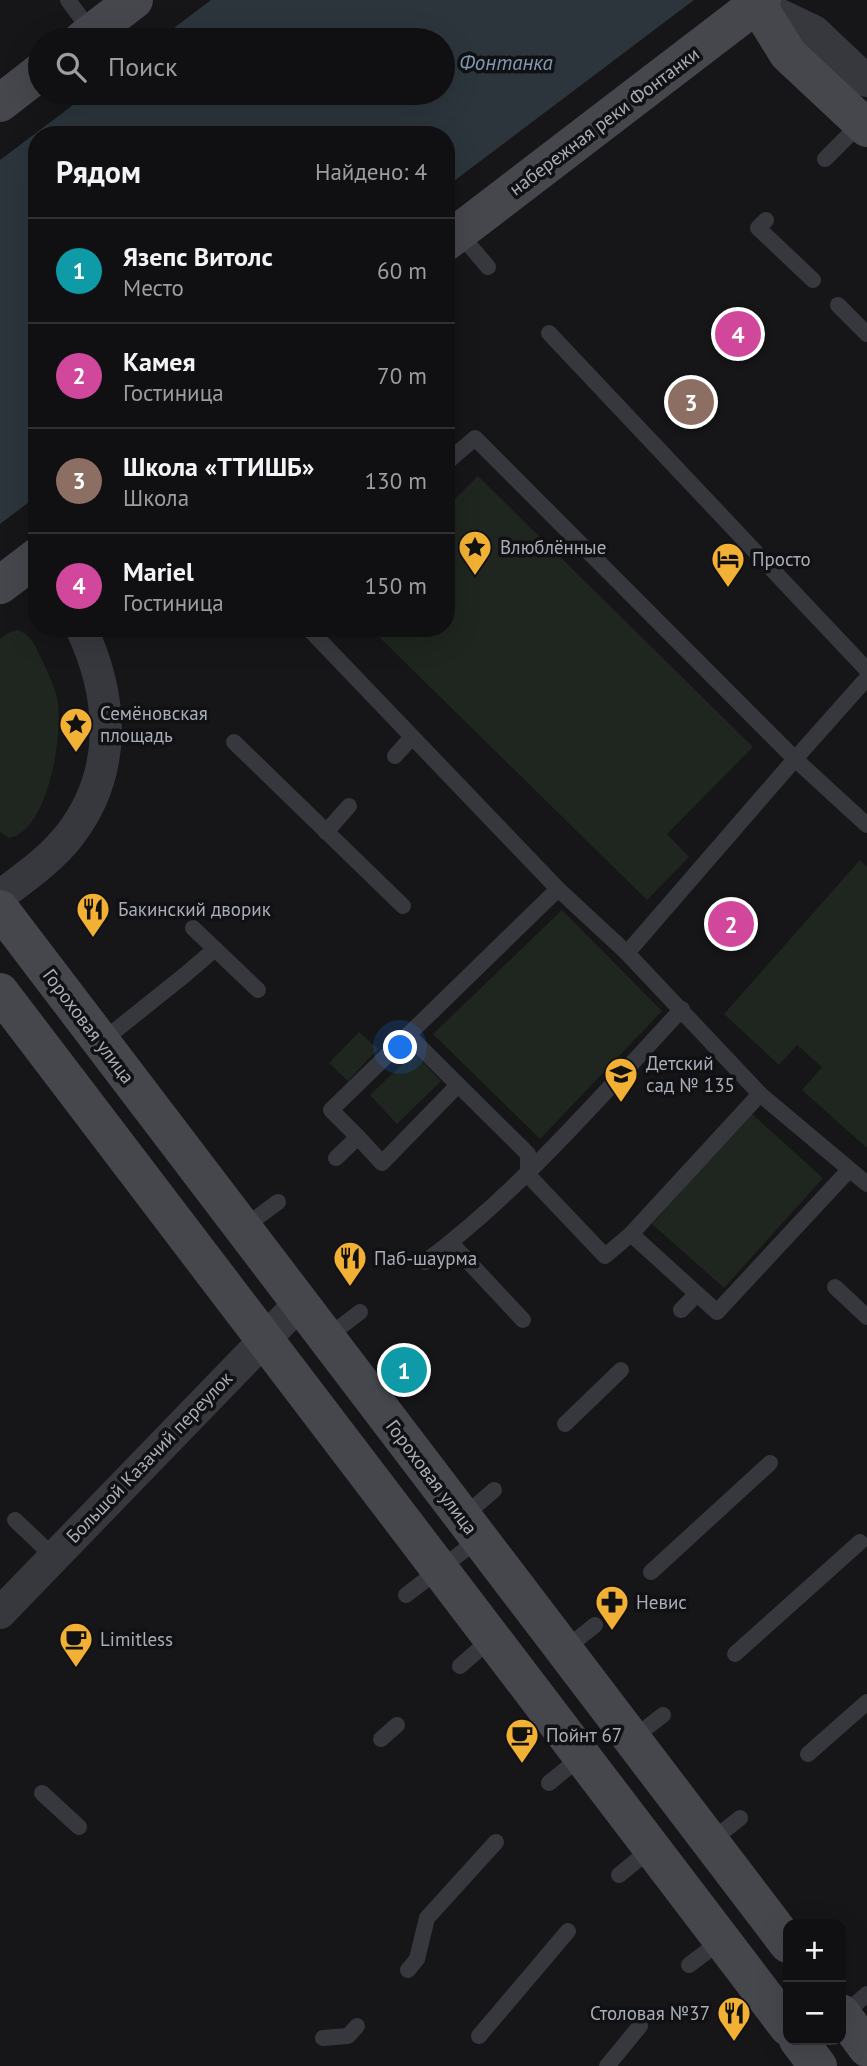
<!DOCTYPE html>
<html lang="ru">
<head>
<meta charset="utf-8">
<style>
	body { margin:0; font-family:"PT Sans",sans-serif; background:#1e1e20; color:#f1f3f6 }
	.controls { position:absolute; right:21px; bottom:21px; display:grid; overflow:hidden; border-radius:14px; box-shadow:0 7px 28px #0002 }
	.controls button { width:63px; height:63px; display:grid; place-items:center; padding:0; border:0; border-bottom:2px solid #303032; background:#101012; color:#f1f3f6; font:35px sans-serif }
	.you { position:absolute; left:401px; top:1048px; width:24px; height:24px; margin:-18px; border:5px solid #fff; border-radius:50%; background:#1a73e8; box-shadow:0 0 0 10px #1a73e833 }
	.badge { display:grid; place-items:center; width:46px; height:46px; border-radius:50%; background:#db2777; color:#fff; font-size:23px; font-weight:700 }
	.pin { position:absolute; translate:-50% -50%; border:4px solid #fff; box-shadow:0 2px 7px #0006 }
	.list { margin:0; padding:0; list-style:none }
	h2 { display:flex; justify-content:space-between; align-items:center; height:91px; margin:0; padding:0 28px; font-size:30px }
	h2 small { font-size:23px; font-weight:400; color:#9c9d9f }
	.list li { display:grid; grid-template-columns:46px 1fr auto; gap:21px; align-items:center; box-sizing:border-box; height:105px; padding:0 28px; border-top:2px solid #303032 }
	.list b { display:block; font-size:26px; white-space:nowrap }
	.list p { margin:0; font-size:23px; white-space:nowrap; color:#9c9d9f }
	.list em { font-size:23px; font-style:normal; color:#9c9d9f }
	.icon { flex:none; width:38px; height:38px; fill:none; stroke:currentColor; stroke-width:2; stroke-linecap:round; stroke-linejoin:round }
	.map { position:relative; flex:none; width:867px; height:2066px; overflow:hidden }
	.search { position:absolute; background:#101012; box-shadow:0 7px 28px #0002; left:28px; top:28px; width:427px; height:77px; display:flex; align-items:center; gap:18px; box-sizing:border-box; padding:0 24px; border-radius:38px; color:#9c9d9f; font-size:26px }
	.panel { position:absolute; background:#101012; box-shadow:0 7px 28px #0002; left:28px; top:126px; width:427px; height:511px; border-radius:28px }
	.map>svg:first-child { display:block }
	.green { fill:#1e261f }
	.water { fill:#2c353c }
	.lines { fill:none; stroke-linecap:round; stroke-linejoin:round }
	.lane { stroke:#37383d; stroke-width:16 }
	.street { stroke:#37383d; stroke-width:32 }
	.secondary { stroke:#45474d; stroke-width:38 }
	.labels { text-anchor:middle; stroke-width:7; stroke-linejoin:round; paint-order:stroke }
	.street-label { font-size:19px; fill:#a8adb8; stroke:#111113 }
	.poi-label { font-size:19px; fill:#a8adb8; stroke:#111113; text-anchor:start }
	.water-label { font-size:21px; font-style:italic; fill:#7f9bb3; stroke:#111113 }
</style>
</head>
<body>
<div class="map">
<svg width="867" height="2066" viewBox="0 0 867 2066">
	<rect width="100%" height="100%" fill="#161618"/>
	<g class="green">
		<polygon points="478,476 753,747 667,834 689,857 647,900 370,628 446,628 446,508"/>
		<path d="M18,630C32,635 35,646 41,658C47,670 54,685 57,698C64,732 49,831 9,838L0,832V639L8,633Z"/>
		<polygon points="860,860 867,867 867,1148 802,1090 822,1067 797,1045 779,1065 724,1014"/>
		<polygon points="562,910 662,1011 540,1139 433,1034"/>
		<polygon points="359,1032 378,1049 348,1081 329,1063"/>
		<polygon points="414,1053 441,1081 397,1124 370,1095"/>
		<polygon points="751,1113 823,1178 724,1288 652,1224"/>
	</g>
	<polygon class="water" points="211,0 694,0 446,187 446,135 37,135 37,496 0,524 0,160 89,93 443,93 443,40 158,40"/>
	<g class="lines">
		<g class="lane">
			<polyline points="68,0 92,33"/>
			<polyline points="825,159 863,121"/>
			<polyline points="766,220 758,228 813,280"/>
			<polyline points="459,233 488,267"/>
			<polyline points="838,305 867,334"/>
			<polyline points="549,333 867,670"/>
			<polyline points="308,628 558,889 627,953 795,759 475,438 446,463"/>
			<polyline points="867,678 795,759 867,825"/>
			<polyline points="234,742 403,906"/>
			<polyline points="395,756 412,737"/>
			<polyline points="326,832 349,806"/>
			<polyline points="193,928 258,990"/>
			<polyline points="627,953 760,1094 867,1184"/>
			<polyline points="408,1035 528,1154 528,1175 605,1256 631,1234"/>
			<polyline points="101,1042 186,974 215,949"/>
			<polyline points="760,1094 631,1234 717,1312 849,1170"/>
			<polyline points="358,1137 382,1163 458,1085"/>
			<polyline points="336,1158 358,1137 331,1110 558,889"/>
			<polyline points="243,1228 278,1202"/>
			<polyline points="451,1243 523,1320"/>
			<path d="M425,1262C521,1190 600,1097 682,1009"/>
			<polyline points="835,1287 867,1317"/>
			<polyline points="681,1310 697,1294"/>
			<polyline points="326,1338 360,1312"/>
			<polyline points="565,1424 621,1370"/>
			<polyline points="463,1517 494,1490"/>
			<polyline points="15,1520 54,1557"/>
			<polyline points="651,1572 770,1463"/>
			<polyline points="406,1595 479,1539"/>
			<polyline points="564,1650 595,1625"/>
			<polyline points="735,1654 860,1542"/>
			<polyline points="460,1666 492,1638"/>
			<polyline points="381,1739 397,1725"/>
			<polyline points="632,1739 663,1715"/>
			<polyline points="808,1754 867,1702"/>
			<polyline points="549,1783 582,1756"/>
			<polyline points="42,1793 79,1827"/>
			<polyline points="710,1842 740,1818"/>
			<polyline points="619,1875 652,1848"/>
			<polyline points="689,1965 722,1940"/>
			<polyline points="408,1970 417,1959 427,1918 496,1842"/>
			<polyline points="843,2015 867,1994"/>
			<polyline points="479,2036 568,1931"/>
			<polyline points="323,2038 348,2036 357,2026"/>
			<polyline points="607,2066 640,2026"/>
		</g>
		<g class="street">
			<polyline points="757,4 814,31 867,81"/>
			<path d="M0,896C24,878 50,860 69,836C118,773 114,698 81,628"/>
			<polyline points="0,1613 300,1303"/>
		</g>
		<g class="secondary">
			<polyline points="757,4 788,54 867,128"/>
			<polyline points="82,40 134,0"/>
			<polyline points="0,103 40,72"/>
			<polyline points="446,242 762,0"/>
			<polyline points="0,585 37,557"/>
			<polyline points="0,909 788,1944"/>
			<polyline points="0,992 788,2027"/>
			<polyline points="841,2013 867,2048"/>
			<polyline points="798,2040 818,2066"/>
		</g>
	</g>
	<defs>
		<symbol id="sight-pin" viewBox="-11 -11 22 30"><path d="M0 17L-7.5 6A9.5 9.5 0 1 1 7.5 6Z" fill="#f2b134" stroke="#111113"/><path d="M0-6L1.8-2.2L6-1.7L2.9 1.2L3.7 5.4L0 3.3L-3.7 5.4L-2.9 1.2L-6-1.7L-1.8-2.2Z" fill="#111"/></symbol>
		<symbol id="hotel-pin" viewBox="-11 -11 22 30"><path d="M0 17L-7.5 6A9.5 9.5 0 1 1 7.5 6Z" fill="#f2b134" stroke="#111113"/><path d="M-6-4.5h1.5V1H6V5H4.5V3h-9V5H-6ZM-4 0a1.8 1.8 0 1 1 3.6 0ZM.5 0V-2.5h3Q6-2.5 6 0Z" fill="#111"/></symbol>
		<symbol id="restaurant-pin" viewBox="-11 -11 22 30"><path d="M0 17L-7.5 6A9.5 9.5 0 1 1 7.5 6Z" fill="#f2b134" stroke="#111113"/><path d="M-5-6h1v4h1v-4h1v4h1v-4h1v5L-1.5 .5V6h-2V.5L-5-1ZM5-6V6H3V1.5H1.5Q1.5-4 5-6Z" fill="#111"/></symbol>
		<symbol id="school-pin" viewBox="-11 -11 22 30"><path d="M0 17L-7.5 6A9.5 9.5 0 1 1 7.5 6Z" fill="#f2b134" stroke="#111113"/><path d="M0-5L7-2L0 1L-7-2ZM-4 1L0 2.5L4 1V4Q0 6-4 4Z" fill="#111"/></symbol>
		<symbol id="pharmacy-pin" viewBox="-11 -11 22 30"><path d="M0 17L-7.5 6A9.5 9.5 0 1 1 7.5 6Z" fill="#f2b134" stroke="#111113"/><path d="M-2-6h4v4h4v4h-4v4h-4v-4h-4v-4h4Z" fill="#111"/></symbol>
		<symbol id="cafe-pin" viewBox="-11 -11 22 30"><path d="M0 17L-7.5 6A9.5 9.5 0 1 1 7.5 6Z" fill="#f2b134" stroke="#111113"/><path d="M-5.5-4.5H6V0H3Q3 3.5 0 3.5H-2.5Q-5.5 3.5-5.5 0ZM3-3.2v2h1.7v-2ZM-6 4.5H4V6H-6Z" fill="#111"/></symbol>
	</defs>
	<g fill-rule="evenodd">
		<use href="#sight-pin" x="456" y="528" width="38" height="52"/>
		<use href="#hotel-pin" x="709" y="540" width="38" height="52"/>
		<use href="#sight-pin" x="57" y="705" width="38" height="52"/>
		<use href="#restaurant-pin" x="74" y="890" width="38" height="52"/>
		<use href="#school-pin" x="602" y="1055" width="38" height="52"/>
		<use href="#restaurant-pin" x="331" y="1239" width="38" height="52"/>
		<use href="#pharmacy-pin" x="593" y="1583" width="38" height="52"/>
		<use href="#cafe-pin" x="57" y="1620" width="38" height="52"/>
		<use href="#cafe-pin" x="503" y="1716" width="38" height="52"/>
		<use href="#restaurant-pin" x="715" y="1994" width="38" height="52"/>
	</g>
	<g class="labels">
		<g class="street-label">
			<text transform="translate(604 121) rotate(-37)" y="7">набережная реки Фонтанки</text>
			<text transform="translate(89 1026) rotate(53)" y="7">Гороховая улица</text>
			<text transform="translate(149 1457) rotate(-46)" y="7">Большой Казачий переулок</text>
			<text transform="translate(432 1477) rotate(53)" y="7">Гороховая улица</text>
		</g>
		<g class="poi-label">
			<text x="500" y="554">Влюблённые</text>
			<text x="752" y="566">Просто</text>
			<text x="100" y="720">Семёновская<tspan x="100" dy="22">площадь</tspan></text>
			<text x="118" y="916">Бакинский дворик</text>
			<text x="646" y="1070">Детский<tspan x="646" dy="22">сад № 135</tspan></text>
			<text x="374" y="1265">Паб-шаурма</text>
			<text x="636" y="1609">Невис</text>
			<text x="100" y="1646">Limitless</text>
			<text x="546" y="1742">Пойнт 67</text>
			<text x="710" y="2020" text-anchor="end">Столовая №37</text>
		</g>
		<g class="water-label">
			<text x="506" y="70">Фонтанка</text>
		</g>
	</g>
</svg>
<div class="controls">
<button>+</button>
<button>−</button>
</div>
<div class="you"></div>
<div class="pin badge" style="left:404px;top:1370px;background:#0f9aa8">1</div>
<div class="pin badge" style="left:731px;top:924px;background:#d1479c">2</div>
<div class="pin badge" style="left:691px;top:402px;background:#8d6e63">3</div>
<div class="pin badge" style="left:738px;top:334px;background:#d1479c">4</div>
<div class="search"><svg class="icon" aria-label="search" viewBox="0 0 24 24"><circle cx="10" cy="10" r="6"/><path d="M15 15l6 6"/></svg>Поиск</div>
<section class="panel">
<h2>Рядом<small>Найдено: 4</small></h2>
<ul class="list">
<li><span class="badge" style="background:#0f9aa8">1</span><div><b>Язепс Витолс</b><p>Место</p></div><em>60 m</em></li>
<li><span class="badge" style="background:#d1479c">2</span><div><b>Камея</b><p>Гостиница</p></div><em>70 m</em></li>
<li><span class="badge" style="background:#8d6e63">3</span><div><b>Школа «ТТИШБ»</b><p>Школа</p></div><em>130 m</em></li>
<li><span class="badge" style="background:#d1479c">4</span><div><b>Mariel</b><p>Гостиница</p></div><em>150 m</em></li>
</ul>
</section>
</div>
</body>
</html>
